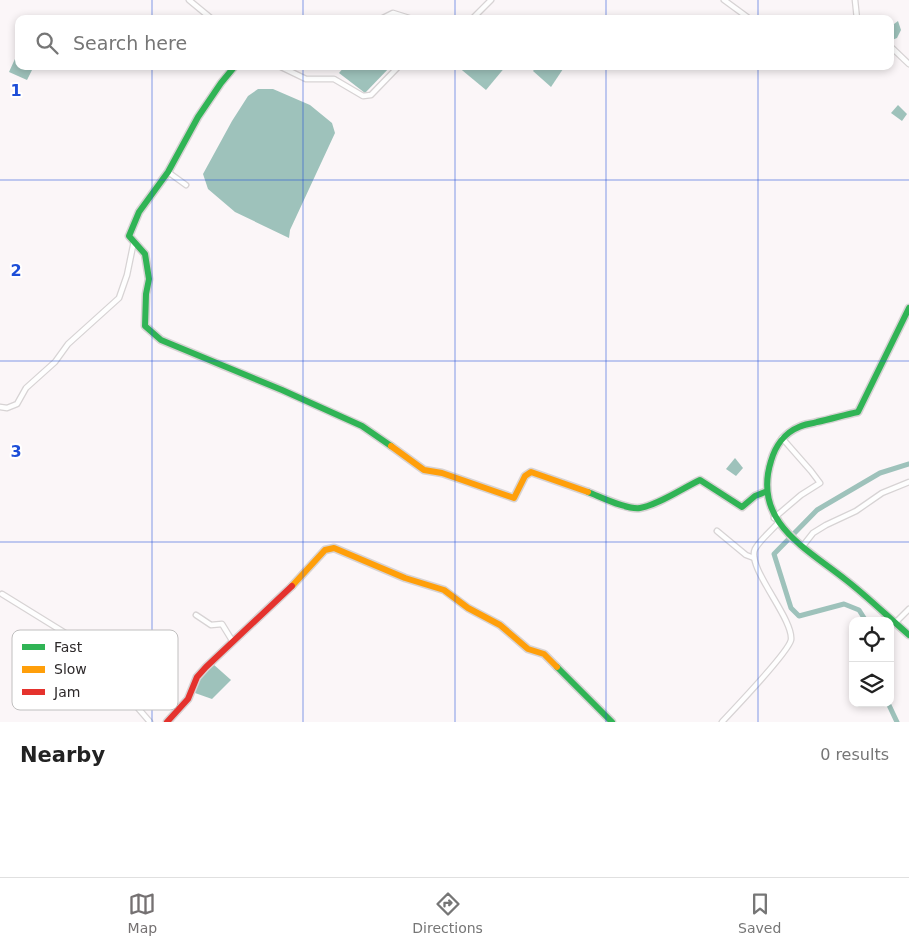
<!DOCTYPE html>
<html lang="en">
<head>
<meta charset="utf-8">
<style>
	body { margin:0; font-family:"DejaVu Sans",sans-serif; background:#f2f2f2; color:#222 }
	.controls { position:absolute; right:15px; bottom:15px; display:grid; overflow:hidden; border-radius:10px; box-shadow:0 2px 8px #0003 }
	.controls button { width:45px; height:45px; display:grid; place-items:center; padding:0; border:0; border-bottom:1px solid #e0e0e0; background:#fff; color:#222; font:25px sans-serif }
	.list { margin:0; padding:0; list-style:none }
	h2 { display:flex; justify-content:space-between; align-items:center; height:65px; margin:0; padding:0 20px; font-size:21px }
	h2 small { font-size:16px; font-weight:400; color:#767676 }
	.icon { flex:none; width:28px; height:28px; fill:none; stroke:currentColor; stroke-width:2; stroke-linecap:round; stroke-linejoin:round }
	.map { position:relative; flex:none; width:909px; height:722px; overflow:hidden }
	.search { position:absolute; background:#fff; box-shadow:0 2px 8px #0003; left:15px; right:15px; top:15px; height:55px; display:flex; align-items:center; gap:12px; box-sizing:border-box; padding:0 18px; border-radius:10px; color:#767676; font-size:19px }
	.sheet { height:155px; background:#fff }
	nav { display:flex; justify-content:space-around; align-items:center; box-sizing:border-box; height:70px; border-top:1px solid #e0e0e0; background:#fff; font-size:14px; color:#767676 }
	nav a { display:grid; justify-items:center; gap:2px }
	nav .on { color:#757172 }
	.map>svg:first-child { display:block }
	.water { fill:#9ec2bb }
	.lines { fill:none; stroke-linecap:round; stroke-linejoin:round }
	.canal { stroke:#9ec2bb; stroke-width:5 }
	.street-casing { stroke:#d7d3d4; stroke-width:7 }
	.fast-casing { stroke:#d7d3d4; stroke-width:9 }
	.slow-casing { stroke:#d7d3d4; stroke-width:9 }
	.jam-casing { stroke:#d7d3d4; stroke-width:9 }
	.street { stroke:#fefefe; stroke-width:4.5 }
	.fast { stroke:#30b455; stroke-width:6 }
	.slow { stroke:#ff9f0a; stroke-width:6 }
	.jam { stroke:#e5322d; stroke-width:6 }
	.grid { fill:none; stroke:#1d4ed8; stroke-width:1; stroke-opacity:0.55 }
	.key { fill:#fff; stroke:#c0bfbf; stroke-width:1 }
	.key-label { font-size:14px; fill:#2d292a }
	.grid-label { font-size:16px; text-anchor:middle; font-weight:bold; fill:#1d4ed8; stroke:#fff; stroke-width:4; stroke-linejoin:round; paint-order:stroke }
</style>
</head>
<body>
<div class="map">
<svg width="909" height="722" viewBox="0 0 909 722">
	<rect width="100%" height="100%" fill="#fbf6f8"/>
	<g class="water">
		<polygon points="898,21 901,30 897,38 892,40 890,39 890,27"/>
		<polygon points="19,50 19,66 34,66 27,80 9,72"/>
		<polygon points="345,66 391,66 365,93 339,73"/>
		<polygon points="457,66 506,66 486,90"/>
		<polygon points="537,66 565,66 551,87 533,71"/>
		<polygon points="258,89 273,89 310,105 332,123 335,133 290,230 289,238 235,212 208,189 203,174 232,121 248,96"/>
		<polygon points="898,105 907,114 902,121 891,113"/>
		<polygon points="735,458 743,468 736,476 726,469"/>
		<path d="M213,664L231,680L212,699L195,693C196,679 203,672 213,664Z"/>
	</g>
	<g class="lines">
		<g class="canal">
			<polyline points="866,621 859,610 844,604 799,616 791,608 774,554 817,510 880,473 909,464"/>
			<polyline points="888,703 897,722"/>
		</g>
		<defs>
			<g id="street">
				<polyline points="189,0 212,19"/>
				<polyline points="724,0 750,19"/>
				<polyline points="855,0 857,19"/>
				<polyline points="381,19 393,13 412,19"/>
				<polyline points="472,19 491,0"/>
				<polyline points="890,46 909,64"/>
				<polyline points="279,66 306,79 334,79 363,96 371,95 399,66"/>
				<polyline points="168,172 186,185"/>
				<polyline points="0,407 7,408 17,404 26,388 55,362 68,344 119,298 127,275 134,241"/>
				<polyline points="774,518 801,495 820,483 811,471 782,438"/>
				<polyline points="717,531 746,555 754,558"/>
				<polyline points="802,547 813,533 826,525 856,511 882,493 909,482"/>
				<polyline points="2,594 70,636 87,649 150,722"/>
				<polyline points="196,615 211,625 222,624 233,642"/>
				<polyline points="895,623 909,609"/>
				<path d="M722,722C734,709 788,653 791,640C794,619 746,567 755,549C760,540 771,531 778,523"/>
			</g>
			<g id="fast">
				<polyline points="235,66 221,83 198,117 168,172 139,212 129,236 145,254 149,279 146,294 145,326 161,340 282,390 362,426 391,446"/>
				<path d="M909,308L858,412C844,415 831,419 817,422C811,424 804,424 799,427C784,433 775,447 771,461C752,522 806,548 846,580C868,597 888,617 909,635"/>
				<path d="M588,492C601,497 627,510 640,508C658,505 683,488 700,480L742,507L755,496L765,492"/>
				<polyline points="557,667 612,722"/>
			</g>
			<g id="slow">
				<polyline points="391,446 424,470 442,473 514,498 525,476 531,472 588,492"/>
				<polyline points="292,586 325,550 334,548 405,578 444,590 468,608 500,625 528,649 544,654 557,667"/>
			</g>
			<polyline id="jam" points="167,722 188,699 197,677 206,667 292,586"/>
		</defs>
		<use href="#street" class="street-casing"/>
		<use href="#fast" class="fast-casing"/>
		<use href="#slow" class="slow-casing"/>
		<use href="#jam" class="jam-casing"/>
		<use href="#street" class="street"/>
		<use href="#fast" class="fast"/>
		<use href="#slow" class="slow"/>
		<use href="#jam" class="jam"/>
	</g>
	<path class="grid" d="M152,0V19M303,0V19M455,0V19M606,0V19M758,0V19M152,66V722M303,66V722M455,66V722M606,66V722M758,66V722M0,180H909M0,361H909M0,542H909"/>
	<rect x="12" y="630" width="166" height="80" rx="8" class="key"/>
	<rect x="22" y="644" width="23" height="6" fill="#30b455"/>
	<rect x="22" y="666" width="23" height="7" fill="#ff9f0a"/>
	<rect x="22" y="689" width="23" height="6" fill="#e5322d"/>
	<g class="key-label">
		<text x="54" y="652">Fast</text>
		<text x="54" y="674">Slow</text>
		<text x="54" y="697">Jam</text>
	</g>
	<g class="grid-label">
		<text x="16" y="96">1</text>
		<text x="16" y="276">2</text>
		<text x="16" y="457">3</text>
	</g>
</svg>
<div class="controls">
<button><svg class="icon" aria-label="locate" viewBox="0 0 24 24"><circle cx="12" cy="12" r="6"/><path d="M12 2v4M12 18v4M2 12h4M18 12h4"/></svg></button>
<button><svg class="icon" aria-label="layers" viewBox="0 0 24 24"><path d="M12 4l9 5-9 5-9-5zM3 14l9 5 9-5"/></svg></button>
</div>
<div class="search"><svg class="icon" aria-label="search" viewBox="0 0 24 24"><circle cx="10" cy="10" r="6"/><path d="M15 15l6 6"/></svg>Search here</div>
</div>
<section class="sheet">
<h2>Nearby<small>0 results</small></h2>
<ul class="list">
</ul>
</section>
<nav>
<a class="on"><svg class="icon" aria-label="map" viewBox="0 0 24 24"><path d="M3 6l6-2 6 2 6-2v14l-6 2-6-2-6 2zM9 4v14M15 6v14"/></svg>Map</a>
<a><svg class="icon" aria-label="directions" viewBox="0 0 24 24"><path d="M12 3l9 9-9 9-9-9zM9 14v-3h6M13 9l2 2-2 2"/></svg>Directions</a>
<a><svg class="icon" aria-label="saved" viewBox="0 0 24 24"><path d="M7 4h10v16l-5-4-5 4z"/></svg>Saved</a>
</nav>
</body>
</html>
